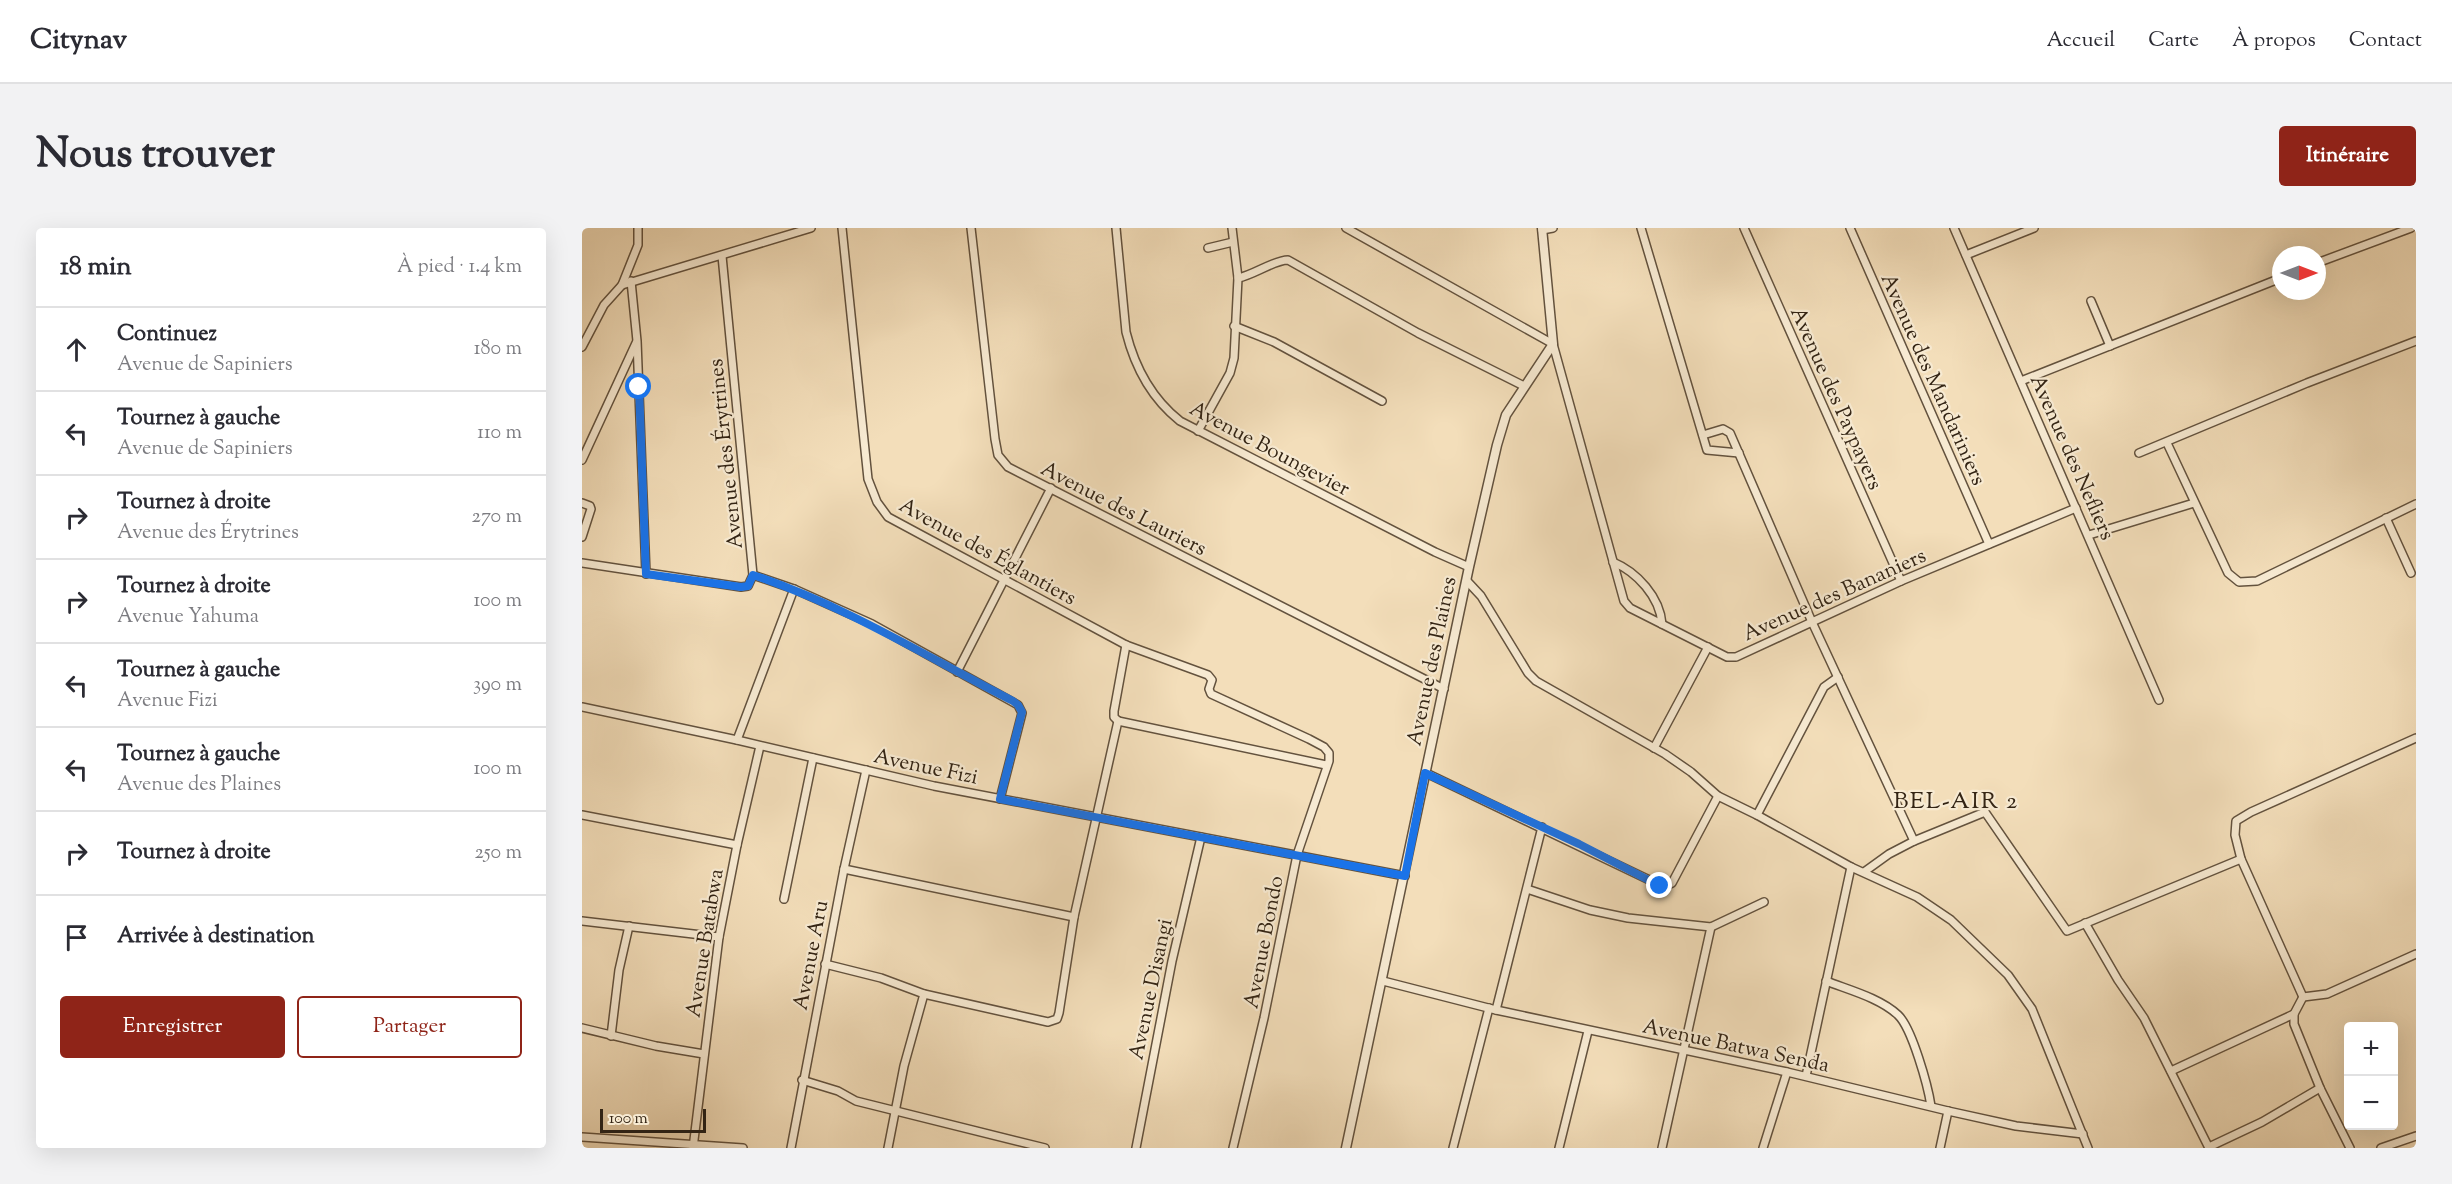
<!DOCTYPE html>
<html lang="fr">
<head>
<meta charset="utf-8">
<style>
	body { margin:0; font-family:"Sorts Mill Goudy",serif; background:#f2f2f3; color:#2b2b33 }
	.controls { position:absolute; right:18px; bottom:18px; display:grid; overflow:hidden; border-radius:6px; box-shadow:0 6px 24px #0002 }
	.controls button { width:54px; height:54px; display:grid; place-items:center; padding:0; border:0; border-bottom:2px solid #e1e1e2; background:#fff; color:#2b2b33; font:30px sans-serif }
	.compass { position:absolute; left:1690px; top:18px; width:54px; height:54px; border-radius:50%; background:#fff; box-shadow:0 6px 24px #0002; rotate:90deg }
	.scale { position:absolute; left:18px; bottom:15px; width:106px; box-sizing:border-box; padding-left:6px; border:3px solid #332414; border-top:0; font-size:16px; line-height:21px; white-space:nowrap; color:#332414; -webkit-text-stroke:4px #f7ead2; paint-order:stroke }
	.stop { position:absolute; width:18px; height:18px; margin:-14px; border:4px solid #1a73e8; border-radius:50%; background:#fff }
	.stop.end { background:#1a73e8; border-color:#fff; box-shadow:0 2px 6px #0008 }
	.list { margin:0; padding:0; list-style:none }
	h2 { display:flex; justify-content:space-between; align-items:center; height:78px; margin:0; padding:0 24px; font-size:26px }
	h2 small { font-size:20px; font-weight:400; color:#7c7c81 }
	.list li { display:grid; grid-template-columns:39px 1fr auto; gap:18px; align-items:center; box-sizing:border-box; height:84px; padding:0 24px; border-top:2px solid #e1e1e2 }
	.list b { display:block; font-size:22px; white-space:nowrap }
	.list p { margin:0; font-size:20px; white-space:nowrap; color:#7c7c81 }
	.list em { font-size:20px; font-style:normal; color:#7c7c81 }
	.actions { display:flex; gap:12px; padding:18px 24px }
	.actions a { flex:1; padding:14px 0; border:2px solid #8f2418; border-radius:6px; text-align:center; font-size:21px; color:#8f2418 }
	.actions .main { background:#8f2418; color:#fff }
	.icon { flex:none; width:33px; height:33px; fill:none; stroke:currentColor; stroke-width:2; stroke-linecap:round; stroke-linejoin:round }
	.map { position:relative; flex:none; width:1834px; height:920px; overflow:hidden; border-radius:6px }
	header { display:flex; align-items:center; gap:36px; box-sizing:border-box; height:84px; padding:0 30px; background:#fff; border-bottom:2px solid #e1e1e2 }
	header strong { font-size:28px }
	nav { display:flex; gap:33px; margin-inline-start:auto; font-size:21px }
	.intro { display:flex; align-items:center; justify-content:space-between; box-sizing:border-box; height:144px; padding:0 36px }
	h1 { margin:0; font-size:42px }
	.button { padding:15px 27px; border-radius:6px; background:#8f2418; color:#fff; font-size:21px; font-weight:700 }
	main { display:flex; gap:36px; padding:0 36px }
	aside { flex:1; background:#fff; border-radius:6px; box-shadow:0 6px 24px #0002 }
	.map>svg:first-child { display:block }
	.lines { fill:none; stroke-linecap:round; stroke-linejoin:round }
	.minor-casing { stroke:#63523e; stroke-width:10 }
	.tertiary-casing { stroke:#63523e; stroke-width:11 }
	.minor { stroke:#f7ead2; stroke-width:7 }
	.tertiary { stroke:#f7ead2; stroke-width:8 }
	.route { stroke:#1a73e8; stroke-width:8 }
	.labels { text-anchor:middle; stroke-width:4.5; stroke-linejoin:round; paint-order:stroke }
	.street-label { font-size:21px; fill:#332414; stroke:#f7ead2 }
	.quarter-label { font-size:24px; letter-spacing:1.5px; fill:#332414; stroke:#f7ead2 }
</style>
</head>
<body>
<header>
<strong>Citynav</strong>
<nav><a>Accueil</a><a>Carte</a><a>À propos</a><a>Contact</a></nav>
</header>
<div class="intro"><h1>Nous trouver</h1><a class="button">Itinéraire</a></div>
<main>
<aside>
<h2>18 min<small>À pied · 1.4 km</small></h2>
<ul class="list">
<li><svg class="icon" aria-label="ahead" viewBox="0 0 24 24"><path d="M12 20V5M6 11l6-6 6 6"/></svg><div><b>Continuez</b><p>Avenue de Sapiniers</p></div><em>180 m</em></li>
<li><svg class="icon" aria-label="left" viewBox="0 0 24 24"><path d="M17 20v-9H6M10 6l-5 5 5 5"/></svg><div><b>Tournez à gauche</b><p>Avenue de Sapiniers</p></div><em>110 m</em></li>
<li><svg class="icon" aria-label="right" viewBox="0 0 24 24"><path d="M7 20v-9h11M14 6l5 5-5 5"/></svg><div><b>Tournez à droite</b><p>Avenue des Érytrines</p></div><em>270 m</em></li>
<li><svg class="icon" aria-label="right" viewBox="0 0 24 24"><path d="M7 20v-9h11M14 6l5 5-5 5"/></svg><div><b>Tournez à droite</b><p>Avenue Yahuma</p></div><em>100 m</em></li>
<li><svg class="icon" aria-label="left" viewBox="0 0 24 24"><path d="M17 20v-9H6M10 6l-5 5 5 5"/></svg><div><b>Tournez à gauche</b><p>Avenue Fizi</p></div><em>390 m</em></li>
<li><svg class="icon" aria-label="left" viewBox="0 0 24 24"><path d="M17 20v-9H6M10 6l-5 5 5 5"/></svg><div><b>Tournez à gauche</b><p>Avenue des Plaines</p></div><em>100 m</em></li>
<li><svg class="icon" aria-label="right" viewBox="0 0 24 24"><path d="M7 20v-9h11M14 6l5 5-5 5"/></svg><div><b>Tournez à droite</b></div><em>250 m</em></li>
<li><svg class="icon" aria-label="arrive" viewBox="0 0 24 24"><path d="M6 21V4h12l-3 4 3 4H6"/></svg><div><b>Arrivée à destination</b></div></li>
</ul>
<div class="actions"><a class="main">Enregistrer</a><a>Partager</a></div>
</aside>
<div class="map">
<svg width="1834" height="920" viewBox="0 0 1834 920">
	<rect width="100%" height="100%" fill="#f3deba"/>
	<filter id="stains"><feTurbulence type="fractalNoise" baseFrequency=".00333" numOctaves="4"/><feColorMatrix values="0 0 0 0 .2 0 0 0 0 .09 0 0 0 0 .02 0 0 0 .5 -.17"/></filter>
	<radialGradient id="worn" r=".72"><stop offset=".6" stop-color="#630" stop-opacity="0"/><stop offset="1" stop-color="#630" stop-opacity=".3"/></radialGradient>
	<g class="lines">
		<defs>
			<g id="minor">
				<polyline points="260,0 286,251 295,274 306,289 544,417 626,447 630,452 627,461 629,466 727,511 742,519 747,525 747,533 715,627 682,790 651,920"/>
				<polyline points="389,0 413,211 416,227 426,239 862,461"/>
				<path d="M534,0L544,104C553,140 569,170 598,193L853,324L887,339"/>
				<polyline points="764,0 971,116 1042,373 1048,380 1145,429 1154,429 1319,353 1494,280"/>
				<polyline points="1059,0 1125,222 1157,225"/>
				<polyline points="1162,0 1319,353"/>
				<polyline points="1268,0 1407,316"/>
				<polyline points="1372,0 1577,472"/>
				<polyline points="960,2 971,0"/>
				<polyline points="626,20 651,14"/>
				<polyline points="1384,27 1452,0"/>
				<polyline points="1735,35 1829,0"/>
				<path d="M656,50C672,47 692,32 706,32L836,105L942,158"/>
				<polyline points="49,53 55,113 64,346"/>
				<polyline points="40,57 229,0"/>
				<polyline points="1509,73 1528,118"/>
				<polyline points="652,98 692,114 800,173"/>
				<polyline points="0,119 22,77 40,57 56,17 56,0"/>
				<polyline points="1439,153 1699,50"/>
				<polyline points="616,203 648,145 652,130 656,50 650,0"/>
				<polyline points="1121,207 1141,201 1148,205 1230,394 1332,613"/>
				<polyline points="1585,215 1646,345 1657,354 1675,353 1834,276"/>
				<polyline points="1557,225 1725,155 1834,113"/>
				<polyline points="0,232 54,115"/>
				<polyline points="0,275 8,278 9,281 0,309"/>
				<polyline points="1804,290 1829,345"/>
				<polyline points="1507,307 1612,275"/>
				<path d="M1031,334C1055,344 1078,369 1080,396"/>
				<polyline points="0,335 159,359 166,358 171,347 140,28"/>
				<polyline points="171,347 212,361 290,396 436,477 440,485 439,489 418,571"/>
				<polyline points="885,353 899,368 946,445 954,453 1083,526 1109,544 1136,568 1175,587 1269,639 1335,669 1369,692 1426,747 1450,781 1506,920"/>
				<polyline points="375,444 469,260"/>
				<polyline points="0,479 155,512 352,558 823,648"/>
				<polyline points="536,493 744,537"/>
				<polyline points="536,493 532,489 532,483 544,417"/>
				<polyline points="155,512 212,361"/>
				<polyline points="1072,520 1126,419"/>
				<polyline points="844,545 1082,659 1090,655 1136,568"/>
				<polyline points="0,587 155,617"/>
				<polyline points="1175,587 1242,459 1256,449"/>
				<polyline points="262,641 492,689"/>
				<polyline points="1282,644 1307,626 1332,613 1403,584 1485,703 1659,631"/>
				<polyline points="945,661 1008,682 1046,690 1129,699 1182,674"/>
				<polyline points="202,671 231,530"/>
				<polyline points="0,693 137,709"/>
				<polyline points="1503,695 1536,752 1562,790 1627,920"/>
				<polyline points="243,736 299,750 342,766 466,794 475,791 477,785 492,689 536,493"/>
				<polyline points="801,753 914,782 1205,844 1366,883 1434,898 1501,906"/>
				<path d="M1244,753C1267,762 1298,770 1316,787C1330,800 1346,858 1349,878"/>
				<polyline points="1721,769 1659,631 1653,607 1654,593 1669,584 1834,510"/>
				<polyline points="1721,769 1712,786 1712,796 1738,860 1768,920"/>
				<polyline points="1721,769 1745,766 1834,726"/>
				<polyline points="914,782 960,599"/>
				<polyline points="0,800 74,818 122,826"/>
				<polyline points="29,808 37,742 47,698"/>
				<polyline points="1589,843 1712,786"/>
				<polyline points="1224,848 1269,639"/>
				<polyline points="220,852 256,863 274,873 463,920"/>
				<polyline points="0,909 161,920"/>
				<polyline points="1627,919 1680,894 1738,860"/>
				<polyline points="111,920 137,709 155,617 178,518"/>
				<polyline points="209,920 262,641 284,542"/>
				<polyline points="306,920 322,838 342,766"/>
				<polyline points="554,920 590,733 619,609"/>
				<polyline points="871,920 907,780"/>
				<polyline points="977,920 1006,803"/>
				<polyline points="1080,920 1129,699"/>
				<polyline points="1181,920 1205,844"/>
				<polyline points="1358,920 1366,883"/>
				<polyline points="1799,920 1834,908"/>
			</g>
			<polyline id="tertiary" points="764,920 887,339 915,217 924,187 971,116 960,0"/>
		</defs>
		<use href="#minor" class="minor-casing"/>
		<use href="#tertiary" class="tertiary-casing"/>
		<use href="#minor" class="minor"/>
		<use href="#tertiary" class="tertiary"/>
	</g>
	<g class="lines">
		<path class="route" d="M57,159L64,346L159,359L166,358L171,347C264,378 345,429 431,473L436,477L440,484L418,571L823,648L843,545L997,616L1078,658"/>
	</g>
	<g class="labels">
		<g class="street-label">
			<text transform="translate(1352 151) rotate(66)" y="7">Avenue des Mandariniers</text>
			<text transform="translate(1255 170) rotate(66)" y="7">Avenue des Paypayers</text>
			<text transform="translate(688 220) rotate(28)" y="7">Avenue Boungevier</text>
			<text transform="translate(143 226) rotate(-96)" y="7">Avenue des Érytrines</text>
			<text transform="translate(1491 229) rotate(66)" y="7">Avenue des Nefliers</text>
			<text transform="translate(542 280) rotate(27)" y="7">Avenue des Lauriers</text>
			<text transform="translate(406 323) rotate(29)" y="7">Avenue des Églantiers</text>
			<text transform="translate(1252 366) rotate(-24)" y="7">Avenue des Bananiers</text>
			<text transform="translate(849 433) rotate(-78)" y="7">Avenue des Plaines</text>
			<text transform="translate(344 538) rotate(12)" y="7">Avenue Fizi</text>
			<text transform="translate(681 714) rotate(-79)" y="7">Avenue Bondo</text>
			<text transform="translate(122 715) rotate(-81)" y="7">Avenue Batabwa</text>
			<text transform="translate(228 727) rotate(-79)" y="7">Avenue Aru</text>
			<text transform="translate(568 761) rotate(-78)" y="7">Avenue Disangi</text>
			<text transform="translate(1154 817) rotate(12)" y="7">Avenue Batwa Senda</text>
		</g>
		<g class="quarter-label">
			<text x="1374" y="580">BEL-AIR 2</text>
		</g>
	</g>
	<rect width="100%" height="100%" filter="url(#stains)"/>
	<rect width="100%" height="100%" fill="url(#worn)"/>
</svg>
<div class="controls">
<button>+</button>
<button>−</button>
</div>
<svg class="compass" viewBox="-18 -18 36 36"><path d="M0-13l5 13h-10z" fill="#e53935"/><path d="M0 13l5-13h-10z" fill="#7c7c81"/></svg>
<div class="scale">100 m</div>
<div class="stop" style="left:57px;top:159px"></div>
<div class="stop end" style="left:1078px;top:658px"></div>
</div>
</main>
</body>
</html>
